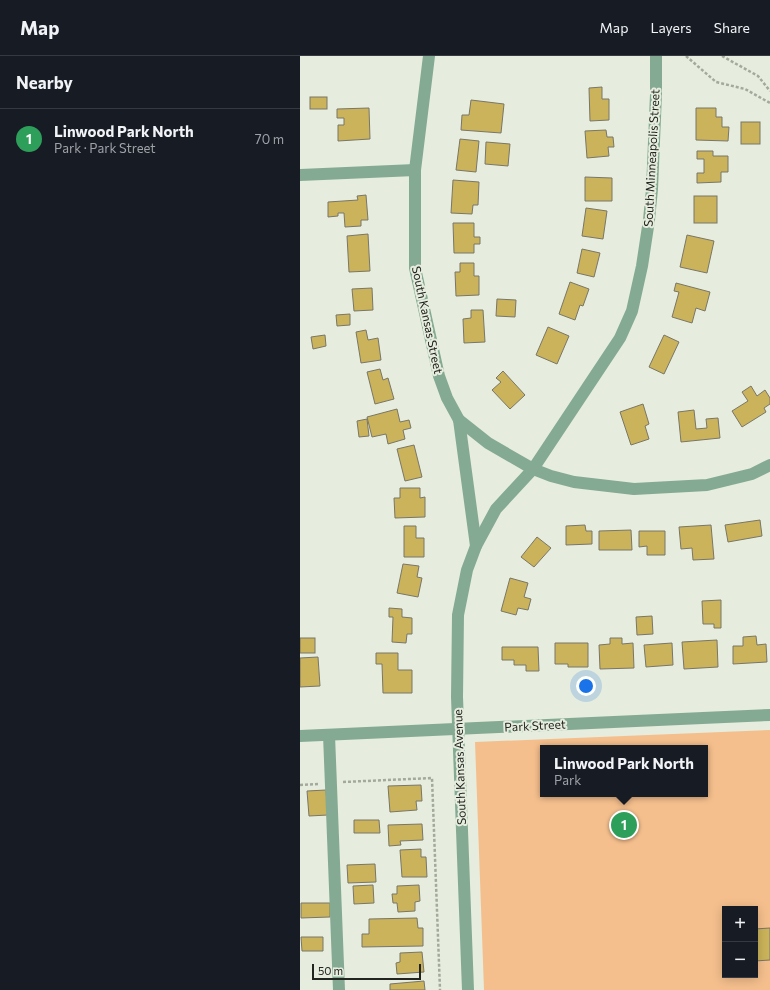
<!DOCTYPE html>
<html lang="en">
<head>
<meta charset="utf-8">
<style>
	body { margin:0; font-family:Commissioner,sans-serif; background:#242831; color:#f1f3f6 }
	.controls { position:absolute; right:12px; bottom:12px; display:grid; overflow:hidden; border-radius:0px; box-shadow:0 2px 10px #0003 }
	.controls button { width:36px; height:36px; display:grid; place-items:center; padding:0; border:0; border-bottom:1px solid #363941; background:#171b24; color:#f1f3f6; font:20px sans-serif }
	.scale { position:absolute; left:12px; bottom:10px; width:109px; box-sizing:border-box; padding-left:4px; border:2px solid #22241f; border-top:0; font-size:11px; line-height:14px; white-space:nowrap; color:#22241f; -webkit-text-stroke:3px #e6edde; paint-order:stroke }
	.you { position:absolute; left:286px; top:630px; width:14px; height:14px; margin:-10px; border:3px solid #fff; border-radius:50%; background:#1a73e8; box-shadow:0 0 0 6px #1a73e833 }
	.badge { display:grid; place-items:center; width:26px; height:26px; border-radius:50%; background:#c395c5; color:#fff; font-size:13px; font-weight:700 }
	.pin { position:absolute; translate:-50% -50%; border:2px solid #fff; box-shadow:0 1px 4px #0006 }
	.popup { position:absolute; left:240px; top:689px; width:168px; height:52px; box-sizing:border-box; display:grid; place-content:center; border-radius:0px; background:#171b24; filter:drop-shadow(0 1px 3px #0005); font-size:13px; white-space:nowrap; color:#9ea1a6 }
	.popup b { font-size:15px; color:#f1f3f6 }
	.popup::after { content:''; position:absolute; left:50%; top:100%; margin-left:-8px; border:8px solid transparent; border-top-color:#171b24 }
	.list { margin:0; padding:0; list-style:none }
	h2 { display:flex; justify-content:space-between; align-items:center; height:52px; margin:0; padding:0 16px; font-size:17px }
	h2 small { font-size:13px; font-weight:400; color:#9ea1a6 }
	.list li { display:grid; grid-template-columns:26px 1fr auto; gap:12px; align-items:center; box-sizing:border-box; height:60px; padding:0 16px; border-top:1px solid #363941 }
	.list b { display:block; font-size:15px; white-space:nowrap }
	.list p { margin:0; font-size:13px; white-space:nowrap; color:#9ea1a6 }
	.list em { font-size:13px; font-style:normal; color:#9ea1a6 }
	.map { position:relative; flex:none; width:470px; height:934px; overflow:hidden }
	header { display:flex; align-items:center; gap:24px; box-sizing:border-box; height:56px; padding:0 20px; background:#171b24; border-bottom:1px solid #363941 }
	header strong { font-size:19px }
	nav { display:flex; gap:22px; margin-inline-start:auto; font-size:14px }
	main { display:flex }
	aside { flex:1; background:#171b24 }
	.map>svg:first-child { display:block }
	.green { fill:#f5bf8d; fill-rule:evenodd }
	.building { fill:#cab35a; stroke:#797668 }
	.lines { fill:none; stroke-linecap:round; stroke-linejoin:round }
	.path { stroke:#a4a99d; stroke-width:2.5; stroke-dasharray:3 2; stroke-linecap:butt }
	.minor { stroke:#85aa94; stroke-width:12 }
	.labels { text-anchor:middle; stroke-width:4; stroke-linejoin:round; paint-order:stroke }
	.street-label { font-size:12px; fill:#22241f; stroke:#e6edde }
</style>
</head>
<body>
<header>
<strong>Map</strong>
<nav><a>Map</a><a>Layers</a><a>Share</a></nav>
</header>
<main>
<aside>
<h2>Nearby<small></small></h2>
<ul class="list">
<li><span class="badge" style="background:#2e9e5b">1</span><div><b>Linwood Park North</b><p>Park · Park Street</p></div><em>70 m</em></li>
</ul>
</aside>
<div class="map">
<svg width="470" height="934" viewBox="0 0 470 934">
	<rect width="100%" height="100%" fill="#e6edde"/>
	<path class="green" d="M470,674V934H184L175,686ZM243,692H405V738H243ZM425,853H455V919H425Z"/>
	<g class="building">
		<polygon points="302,31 302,43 309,43 309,64 290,65 289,32"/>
		<rect x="10" y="41" width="17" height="12"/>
		<polygon points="171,44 204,48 201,77 161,74 162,59 169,59"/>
		<polygon points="69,52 70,83 38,85 38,69 44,69 44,62 37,62 37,53"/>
		<polygon points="396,52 416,52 416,61 422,61 422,71 429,71 428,85 396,84"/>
		<rect x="441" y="66" width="19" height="22"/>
		<polygon points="306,74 307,81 313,81 314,91 308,91 309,100 287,102 285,75"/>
		<polygon points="160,83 179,85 176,116 156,114"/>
		<polygon points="186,86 210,88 208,110 185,108"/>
		<polygon points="397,95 413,95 413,100 428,100 428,116 421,116 421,126 397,127 397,117 404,117 404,103 397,103"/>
		<polygon points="285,121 312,122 312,145 285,145"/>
		<polygon points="153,124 179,126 178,149 173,149 172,158 151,157"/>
		<polygon points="66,139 68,164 61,164 61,170 45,171 44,157 38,157 38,160 28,161 28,146 58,144 57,140"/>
		<rect x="394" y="140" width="23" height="27"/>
		<polygon points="286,152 307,155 303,183 282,180"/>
		<polygon points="153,167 174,167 174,181 180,181 180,188 174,188 174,197 154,197"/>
		<polygon points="68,178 70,215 49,216 47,180"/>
		<polygon points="387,179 414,185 407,217 380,211"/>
		<polygon points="282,193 300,197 294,221 277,217"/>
		<polygon points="160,207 174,207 174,220 179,220 179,239 156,240 155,216 160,216"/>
		<polygon points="270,226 289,233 283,250 280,249 275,264 259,258"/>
		<polygon points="376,227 410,236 405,255 396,252 392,267 372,261 379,236 374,235"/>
		<polygon points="72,232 73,254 54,255 52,233"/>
		<polygon points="197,243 216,244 215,261 196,260"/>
		<polygon points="171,254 183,254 185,286 164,287 163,263 171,262"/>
		<polygon points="50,258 50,269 37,270 36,259"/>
		<polygon points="248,271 269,280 257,308 236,299"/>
		<polygon points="66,274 68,284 78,282 81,304 61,307 56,276"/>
		<polygon points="25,279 26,290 13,293 11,281"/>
		<polygon points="364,279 379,286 364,318 349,311"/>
		<polygon points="80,313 83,324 88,322 94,343 75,348 67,316"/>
		<polygon points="203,315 225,339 210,353 192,334 201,326 196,322"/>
		<polygon points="451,330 457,340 465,334 470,342 470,348 464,352 466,356 442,371 432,355 448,345 442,336"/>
		<polygon points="343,348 349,368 345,370 349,383 331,389 320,356"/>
		<polygon points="97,353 100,366 109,364 111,372 103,374 105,383 88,388 86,378 72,381 67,361"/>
		<polygon points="394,354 396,373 407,372 406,363 418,362 420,382 381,386 378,356"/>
		<polygon points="67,363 69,380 59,381 57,365"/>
		<polygon points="114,389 122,421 105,425 97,393"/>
		<polygon points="100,432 120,432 120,442 125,441 125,461 95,462 94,442 100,442"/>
		<polygon points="460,464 462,480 428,486 425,469"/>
		<polygon points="285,469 286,475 292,475 292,488 266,489 266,470"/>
		<polygon points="411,469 414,503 393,504 392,492 381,493 379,471"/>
		<polygon points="104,470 116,470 116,482 124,482 124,501 104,501"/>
		<polygon points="331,474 332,494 299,494 299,475"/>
		<polygon points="339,475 365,475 365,499 347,499 347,490 339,491"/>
		<polygon points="237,481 251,492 234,511 221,501"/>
		<polygon points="103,508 119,510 117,521 122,522 118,541 97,537"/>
		<polygon points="210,522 228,527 224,541 231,543 228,554 218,552 216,559 201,555"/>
		<polygon points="421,544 421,572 414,572 414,568 403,568 402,545"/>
		<polygon points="89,552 102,553 102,561 112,562 112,578 107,578 106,587 92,586 93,561 89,561"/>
		<polygon points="352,560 353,578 337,579 336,561"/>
		<polygon points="456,580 457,589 466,588 467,606 433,608 433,590 443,590 443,581"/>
		<rect x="0" y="582" width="15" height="15"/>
		<polygon points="310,582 322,582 322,588 333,587 334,612 300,613 299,589 310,588"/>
		<polygon points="417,584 418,611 384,613 382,586"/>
		<polygon points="255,587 288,587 288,611 268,611 268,608 255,608"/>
		<polygon points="372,587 373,609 346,611 344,589"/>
		<polygon points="202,591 238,591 239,615 226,615 226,609 214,609 214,604 202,604"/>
		<polygon points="76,597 98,597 98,614 112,614 112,637 83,637 82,608 76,608"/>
		<polygon points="18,601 20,630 0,631 0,602"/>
		<polygon points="121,729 122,745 116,745 117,754 90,756 88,730"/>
		<polygon points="26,734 28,759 9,760 7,735"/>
		<polygon points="54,764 79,764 80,777 54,777"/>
		<polygon points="122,768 123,784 100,785 101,789 89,790 88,769"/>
		<polygon points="121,793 121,801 126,801 127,821 102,821 100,794"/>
		<polygon points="75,808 76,826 48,827 47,809"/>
		<polygon points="73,829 74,847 54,848 53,830"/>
		<polygon points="119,829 120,845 115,846 115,855 98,856 97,847 93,847 92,838 97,838 97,830"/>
		<polygon points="1,847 30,847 30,861 1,862"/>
		<polygon points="117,862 118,872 123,872 123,890 62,891 62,878 69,878 69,863"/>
		<polygon points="470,872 470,904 455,905 455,873"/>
		<polygon points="1,881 23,881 23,895 2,895"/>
		<polygon points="122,896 124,916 97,918 96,907 100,906 100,897"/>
		<polygon points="124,925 125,934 90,934 90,928"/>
	</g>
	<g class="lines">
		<g class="path">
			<polyline points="386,0 416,26 445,33 470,47"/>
			<polyline points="422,0 458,20 470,35"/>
			<polyline points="43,726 132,722 140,934"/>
			<polyline points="0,729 20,728"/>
		</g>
		<g class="minor">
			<polyline points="129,0 115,114 115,212 139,320 147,342 159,364 188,387 233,413 251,420 274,426 334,433 407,429 452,418 470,409"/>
			<polyline points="0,119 115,114"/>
			<polyline points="159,364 176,490"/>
			<polyline points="29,679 39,934"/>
			<polyline points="0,680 470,659"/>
			<polyline points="168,934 157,641 158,559 167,514 176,490 196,453 233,413 320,282 332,255 342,210 349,164 352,133 356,38 356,0"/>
		</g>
	</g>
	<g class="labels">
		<g class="street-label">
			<text transform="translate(352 102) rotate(-87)" y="4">South Minneapolis Street</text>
			<text transform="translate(127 264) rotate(78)" y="4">South Kansas Street</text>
			<text transform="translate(235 670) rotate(-3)" y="4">Park Street</text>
			<text transform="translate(160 711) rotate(-92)" y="4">South Kansas Avenue</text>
		</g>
	</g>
</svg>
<div class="controls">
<button>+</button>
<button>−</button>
</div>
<div class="scale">50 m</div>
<div class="you"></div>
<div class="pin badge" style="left:324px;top:769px;background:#2e9e5b">1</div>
<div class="popup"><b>Linwood Park North</b>Park</div>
</div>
</main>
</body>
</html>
